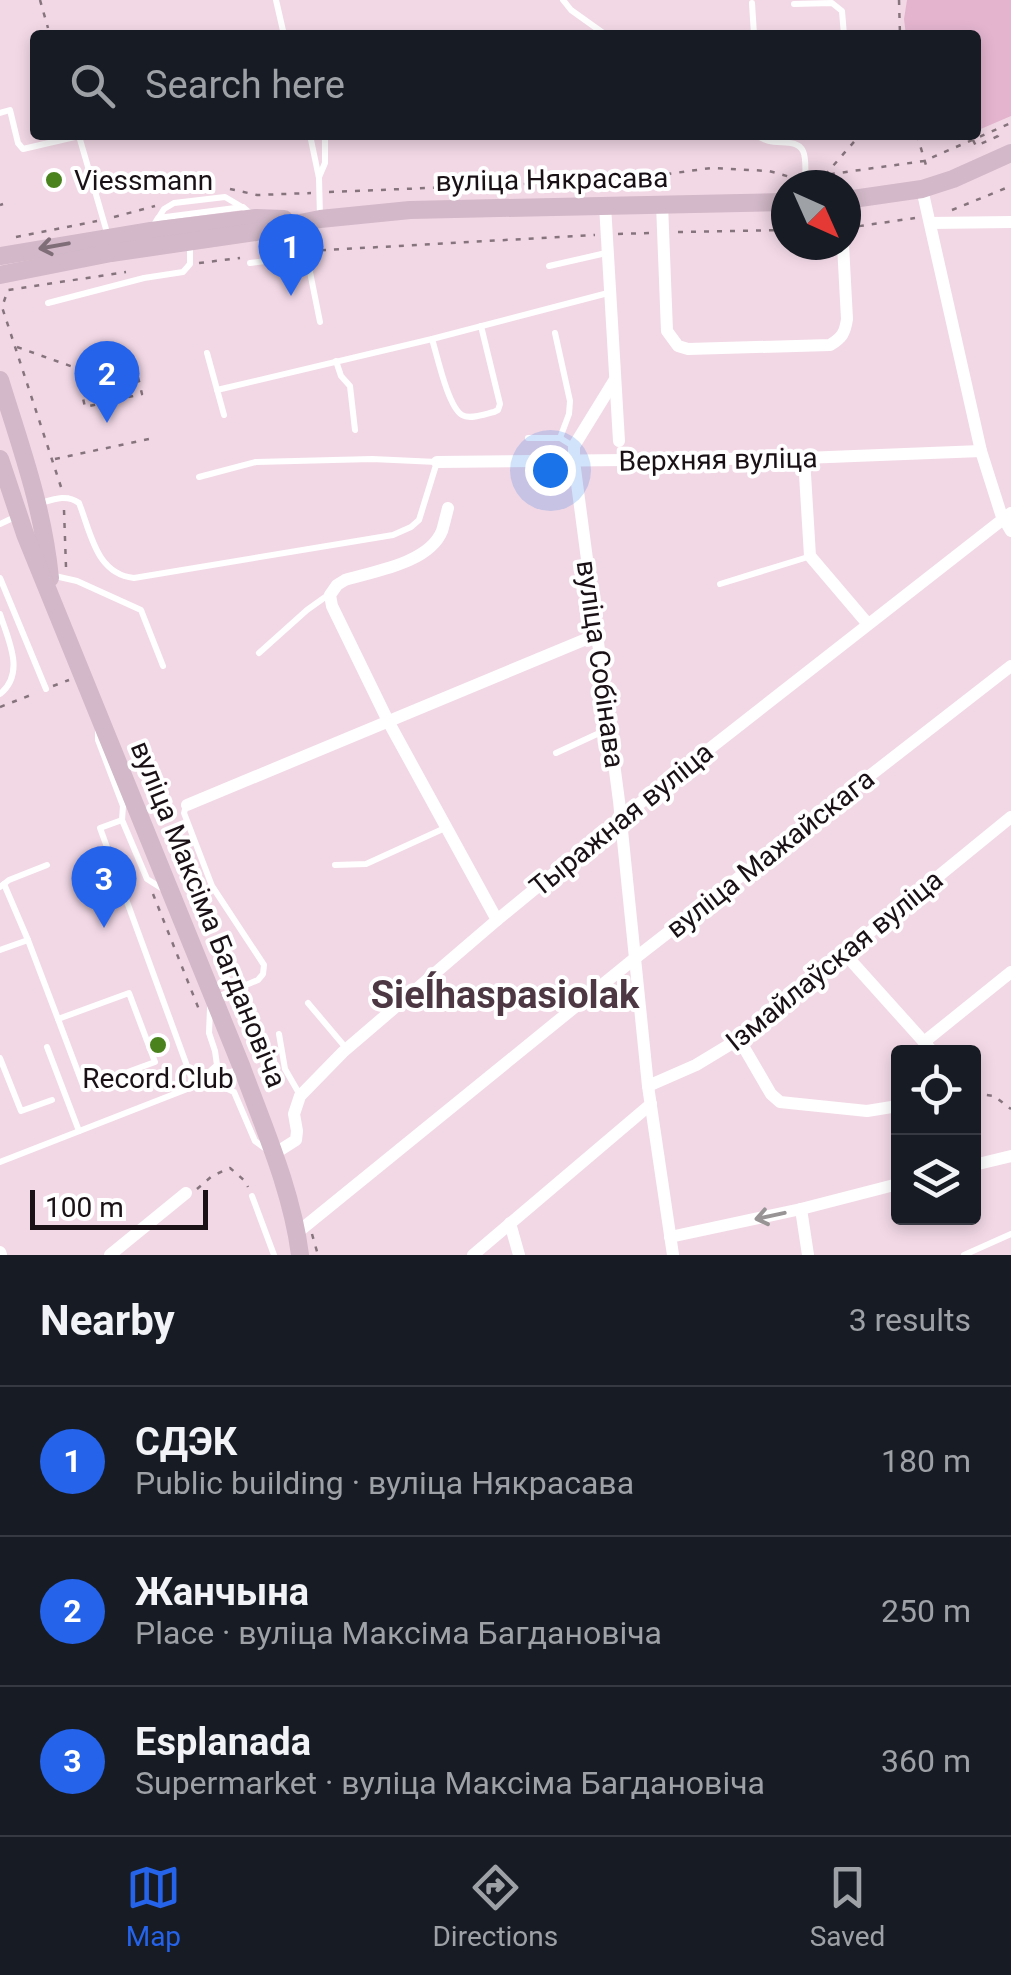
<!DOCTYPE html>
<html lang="en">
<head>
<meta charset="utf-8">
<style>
	body { margin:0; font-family:Roboto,sans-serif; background:#20242c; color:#f1f3f6 }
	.controls { position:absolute; right:30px; bottom:30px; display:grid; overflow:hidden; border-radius:10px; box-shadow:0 5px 15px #0003 }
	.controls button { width:90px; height:90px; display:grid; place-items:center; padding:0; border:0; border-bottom:2px solid #363941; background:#171b24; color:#f1f3f6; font:50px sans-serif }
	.compass { position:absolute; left:771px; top:170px; width:90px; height:90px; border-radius:50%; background:#171b24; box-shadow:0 5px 15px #0003; rotate:135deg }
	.scale { position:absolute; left:30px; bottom:25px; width:178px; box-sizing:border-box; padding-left:10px; border:5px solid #1a1116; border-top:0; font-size:28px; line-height:35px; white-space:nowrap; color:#1a1116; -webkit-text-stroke:8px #fff; paint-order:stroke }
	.you { position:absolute; left:550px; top:470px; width:35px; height:35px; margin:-25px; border:8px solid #fff; border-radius:50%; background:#1a73e8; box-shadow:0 0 0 15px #1a73e833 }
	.badge { display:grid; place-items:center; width:65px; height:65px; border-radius:50%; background:#2563eb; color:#fff; font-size:32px; font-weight:700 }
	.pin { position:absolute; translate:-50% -82px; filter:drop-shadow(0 2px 5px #0008) }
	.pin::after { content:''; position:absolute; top:52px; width:35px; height:30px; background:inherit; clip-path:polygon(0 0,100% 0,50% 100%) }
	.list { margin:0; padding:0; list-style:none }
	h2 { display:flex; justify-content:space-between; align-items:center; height:130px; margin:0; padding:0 40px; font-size:42px }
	h2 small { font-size:32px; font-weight:400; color:#9ea1a6 }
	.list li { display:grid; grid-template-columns:65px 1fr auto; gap:30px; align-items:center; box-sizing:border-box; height:150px; padding:0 40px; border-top:2px solid #363941 }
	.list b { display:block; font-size:38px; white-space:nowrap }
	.list p { margin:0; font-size:32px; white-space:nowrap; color:#9ea1a6 }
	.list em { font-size:32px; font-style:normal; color:#9ea1a6 }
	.icon { flex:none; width:55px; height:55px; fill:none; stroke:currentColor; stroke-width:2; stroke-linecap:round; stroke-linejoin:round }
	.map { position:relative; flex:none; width:1011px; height:1255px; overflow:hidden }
	.search { position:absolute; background:#171b24; box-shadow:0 5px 15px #0003; left:30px; right:30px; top:30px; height:110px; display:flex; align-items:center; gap:25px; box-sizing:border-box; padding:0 35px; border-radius:10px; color:#9ea1a6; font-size:38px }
	.sheet { height:580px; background:#171b24 }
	nav { display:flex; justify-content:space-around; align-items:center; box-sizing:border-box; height:140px; border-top:2px solid #363941; background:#171b24; font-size:28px; color:#9ea1a6 }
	nav a { display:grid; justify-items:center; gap:5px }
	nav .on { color:#2563eb }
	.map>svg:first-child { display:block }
	.green { fill:#e4b4ce }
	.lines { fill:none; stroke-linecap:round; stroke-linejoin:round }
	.path { stroke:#86747d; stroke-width:2.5; stroke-dasharray:5 8; stroke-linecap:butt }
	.lane { stroke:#fff; stroke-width:6 }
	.street { stroke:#fff; stroke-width:12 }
	.secondary { stroke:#d2b8c8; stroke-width:18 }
	.oneway { stroke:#7f6d78 }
	.oneway2 { stroke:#989496 }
	.poi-dot { fill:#4a831e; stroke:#fff; stroke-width:4 }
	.labels { text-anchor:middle; stroke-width:8; stroke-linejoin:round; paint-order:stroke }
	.street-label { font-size:28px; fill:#1a1116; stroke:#fff }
	.poi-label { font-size:28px; fill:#1a1116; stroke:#fff; text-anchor:start }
	.district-label { font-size:38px; font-weight:bold; fill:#4c3742; stroke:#fff }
</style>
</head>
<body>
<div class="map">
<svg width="1011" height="1255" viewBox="0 0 1011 1255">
	<rect width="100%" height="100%" fill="#f2d8e5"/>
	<polygon class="green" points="907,0 1011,0 1011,116 976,131 976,35 906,35 904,19"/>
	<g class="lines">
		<g class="path">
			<polyline points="40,0 48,28"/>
			<polyline points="899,0 900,35"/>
			<polyline points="917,135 928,172"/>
			<polyline points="973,140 976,146 998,136 996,131"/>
			<polyline points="825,175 860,135"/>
			<polyline points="817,176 924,161 1011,123"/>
			<polyline points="230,189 257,195 311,193"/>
			<polyline points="329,192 624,180 711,168 769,171 794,178"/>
			<polyline points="0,205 3,204"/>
			<polyline points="952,210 1011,186"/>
			<polyline points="114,217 155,206"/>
			<polyline points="846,228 915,218"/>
			<polyline points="678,232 786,230"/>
			<polyline points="618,234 650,233"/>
			<polyline points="16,237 97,221"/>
			<polyline points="308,251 595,235"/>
			<polyline points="199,263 240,258"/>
			<polyline points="17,347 76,368 133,356 142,394 85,407 76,368"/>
			<polyline points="55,459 149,439"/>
			<polyline points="61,487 2,307 8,290 126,272"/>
			<polyline points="64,510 66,567"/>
			<polyline points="53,686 69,680"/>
			<polyline points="0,707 36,693"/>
			<polyline points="153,894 200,1012"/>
			<polyline points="974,1093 994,1096 1011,1109"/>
			<polyline points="197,1189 212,1176 230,1168 245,1181 248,1187"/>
			<polyline points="312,1234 318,1255"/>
		</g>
		<g class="lane">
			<polyline points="276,0 284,35"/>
			<polyline points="563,0 571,10 606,35"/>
			<polyline points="752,3 754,35"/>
			<polyline points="794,4 832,3 842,11 844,35"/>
			<polyline points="0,113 10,110 18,143 23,149 79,136 108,236"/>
			<polyline points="310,135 319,178 320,218"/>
			<polyline points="359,135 365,137 657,135"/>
			<path d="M757,135C771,148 796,136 803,151C807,159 805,175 805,185"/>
			<polyline points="319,177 325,163 325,135"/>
			<polyline points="159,217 164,209 174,203 225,197 242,207"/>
			<polyline points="291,227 298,251 296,257 310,272 320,322"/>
			<polyline points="152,228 158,218 243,207 251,214"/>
			<polyline points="250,263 296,257"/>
			<polyline points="549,266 606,253"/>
			<polyline points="48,303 144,278 183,272 190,264 190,245"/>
			<polyline points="555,333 570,401 569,414 560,438"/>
			<path d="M432,339C437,355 448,407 462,415C470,420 485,414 494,412L498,410L500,404L481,326"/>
			<polyline points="207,353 224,415"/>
			<polyline points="336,361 341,376 350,386 355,430"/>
			<polyline points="217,390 432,339 608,293"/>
			<polyline points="528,438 560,438 573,446"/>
			<path d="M41,503C54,499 67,494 79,503C91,533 96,574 134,578L393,535L411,527L419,520L437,462L372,459L256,462L199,477"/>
			<polyline points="0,524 17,516"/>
			<polyline points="55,576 77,581 141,610 163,666"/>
			<polyline points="0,578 46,689"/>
			<polyline points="720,584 808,557"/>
			<path d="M0,614C8,640 26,673 0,694"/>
			<polyline points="259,653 307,610 328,595"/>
			<polyline points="98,728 98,740 123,806 122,820 147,879 166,891"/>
			<polyline points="556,753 608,729"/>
			<polyline points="186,806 184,813 212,886 264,965 263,974 258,980 215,998"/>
			<polyline points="122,820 100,828 194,1085"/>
			<polyline points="335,865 366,864 445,828"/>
			<polyline points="4,884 28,940"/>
			<polyline points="0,887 9,880 47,865"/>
			<polyline points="0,950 28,940 58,1019"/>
			<polygon points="129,993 155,1062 84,1088 58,1019"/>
			<polyline points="308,1003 346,1048"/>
			<polyline points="279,1034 285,1069 300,1095"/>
			<polyline points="47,1047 79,1131"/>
			<polyline points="0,1058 21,1111 52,1100"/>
			<polyline points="199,1081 217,1065 215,1051 209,1033 210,1008"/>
			<polyline points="211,1081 234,1092 255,1141 266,1149"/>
			<polyline points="0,1162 241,1068"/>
			<polyline points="252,1196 274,1255"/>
			<polyline points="964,1255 1011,1234"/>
		</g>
		<g class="street">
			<polyline points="922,189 981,451 1001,514 1011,531"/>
			<path d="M662,204L667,331L678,346L688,349L830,345C842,338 845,333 847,319L843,245"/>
			<polyline points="605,205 619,441"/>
			<polyline points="930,223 1011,222"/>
			<polyline points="614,381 574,446 574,461 619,801 648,1086 673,1255"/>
			<polyline points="804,458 810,556 867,623"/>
			<polyline points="437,462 804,458 981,451"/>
			<path d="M448,508C446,516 444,524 442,531C429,563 375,571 345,580L337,585L330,595L332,606L388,721L497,920"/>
			<polyline points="187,805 596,635"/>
			<polyline points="844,953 933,1052"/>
			<polyline points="739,1039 771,1094 780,1102 867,1111 898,1106"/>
			<polyline points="924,1042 1011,972"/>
			<polyline points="648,1086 696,1065 739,1039 1011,817"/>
			<polyline points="274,1154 296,1140 297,1131 294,1114 300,1096 343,1052 497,920 621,818 1011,513"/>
			<polyline points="974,1165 1011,1156"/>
			<polyline points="801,1209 808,1255"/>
			<polyline points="510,1223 519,1255"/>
			<polyline points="298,1232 634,959 1011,666"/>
			<polyline points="670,1237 801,1209 898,1184"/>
			<polyline points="0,1252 1,1255"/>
			<polyline points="110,1255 186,1193"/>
			<polyline points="473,1255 651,1104"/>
		</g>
		<g class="secondary">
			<polyline points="846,200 922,189 953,179 1011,153"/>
			<polyline points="0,256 151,231 256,218 284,219"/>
			<polyline points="0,275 111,253 256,232 320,219 410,210 786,202"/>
			<path d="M0,380C21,448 43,507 50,578"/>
			<path d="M0,459L25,534L242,1068C264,1128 292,1191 300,1255"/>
		</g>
	</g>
	<defs><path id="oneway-shaft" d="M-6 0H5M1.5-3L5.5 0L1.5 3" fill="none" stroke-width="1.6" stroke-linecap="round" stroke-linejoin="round" transform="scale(2.5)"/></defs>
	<use class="oneway" href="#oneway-shaft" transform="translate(54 246) rotate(170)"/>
	<use class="oneway2" href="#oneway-shaft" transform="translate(770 1216) rotate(168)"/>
	<g class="poi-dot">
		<circle cx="54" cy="180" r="10"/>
		<circle cx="158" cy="1045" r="10"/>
	</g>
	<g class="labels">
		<g class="street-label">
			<text transform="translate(552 179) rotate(-1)" y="10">вуліца Някрасава</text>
			<text transform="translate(718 459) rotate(-1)" y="10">Верхняя вуліца</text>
			<text transform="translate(601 664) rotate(82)" y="10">вуліца Собінава</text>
			<text transform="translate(621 819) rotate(-39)" y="10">Тыражная вуліца</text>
			<text transform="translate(770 853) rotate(-38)" y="10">вуліца Мажайскага</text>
			<text transform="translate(209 914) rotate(68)" y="10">вуліца Максіма Багдановіча</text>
			<text transform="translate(834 960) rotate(-39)" y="10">Ізмайлаўская вуліца</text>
		</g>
		<g class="poi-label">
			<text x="74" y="190">Viessmann</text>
			<text x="158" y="1088" text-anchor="middle">Record.Club</text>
		</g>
		<g class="district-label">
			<text x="505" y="1008">Sieĺhaspasiolak</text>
		</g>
	</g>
</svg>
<div class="controls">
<button><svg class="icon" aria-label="locate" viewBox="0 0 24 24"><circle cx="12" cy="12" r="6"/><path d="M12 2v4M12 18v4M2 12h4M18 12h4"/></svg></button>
<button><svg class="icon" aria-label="layers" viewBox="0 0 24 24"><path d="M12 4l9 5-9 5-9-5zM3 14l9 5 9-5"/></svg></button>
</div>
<svg class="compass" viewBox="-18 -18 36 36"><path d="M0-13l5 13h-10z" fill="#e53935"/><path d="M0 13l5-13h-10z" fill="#9ea1a6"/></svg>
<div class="scale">100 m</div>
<div class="you"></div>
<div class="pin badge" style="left:291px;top:296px">1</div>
<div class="pin badge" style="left:107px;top:423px">2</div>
<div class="pin badge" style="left:104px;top:928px">3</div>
<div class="search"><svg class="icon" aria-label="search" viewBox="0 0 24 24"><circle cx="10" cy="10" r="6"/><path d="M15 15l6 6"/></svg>Search here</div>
</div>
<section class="sheet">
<h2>Nearby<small>3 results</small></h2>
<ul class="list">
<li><span class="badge">1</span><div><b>СДЭК</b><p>Public building · вуліца Някрасава</p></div><em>180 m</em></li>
<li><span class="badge">2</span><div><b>Жанчына</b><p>Place · вуліца Максіма Багдановіча</p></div><em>250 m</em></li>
<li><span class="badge">3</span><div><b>Esplanada</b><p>Supermarket · вуліца Максіма Багдановіча</p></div><em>360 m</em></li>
</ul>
</section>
<nav>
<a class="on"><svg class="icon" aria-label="map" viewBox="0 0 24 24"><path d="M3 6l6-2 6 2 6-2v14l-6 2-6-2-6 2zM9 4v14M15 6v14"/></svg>Map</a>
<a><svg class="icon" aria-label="directions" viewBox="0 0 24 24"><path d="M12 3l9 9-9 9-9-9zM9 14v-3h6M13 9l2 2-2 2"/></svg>Directions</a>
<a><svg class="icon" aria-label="saved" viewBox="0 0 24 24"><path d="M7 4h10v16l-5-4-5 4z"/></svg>Saved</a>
</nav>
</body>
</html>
